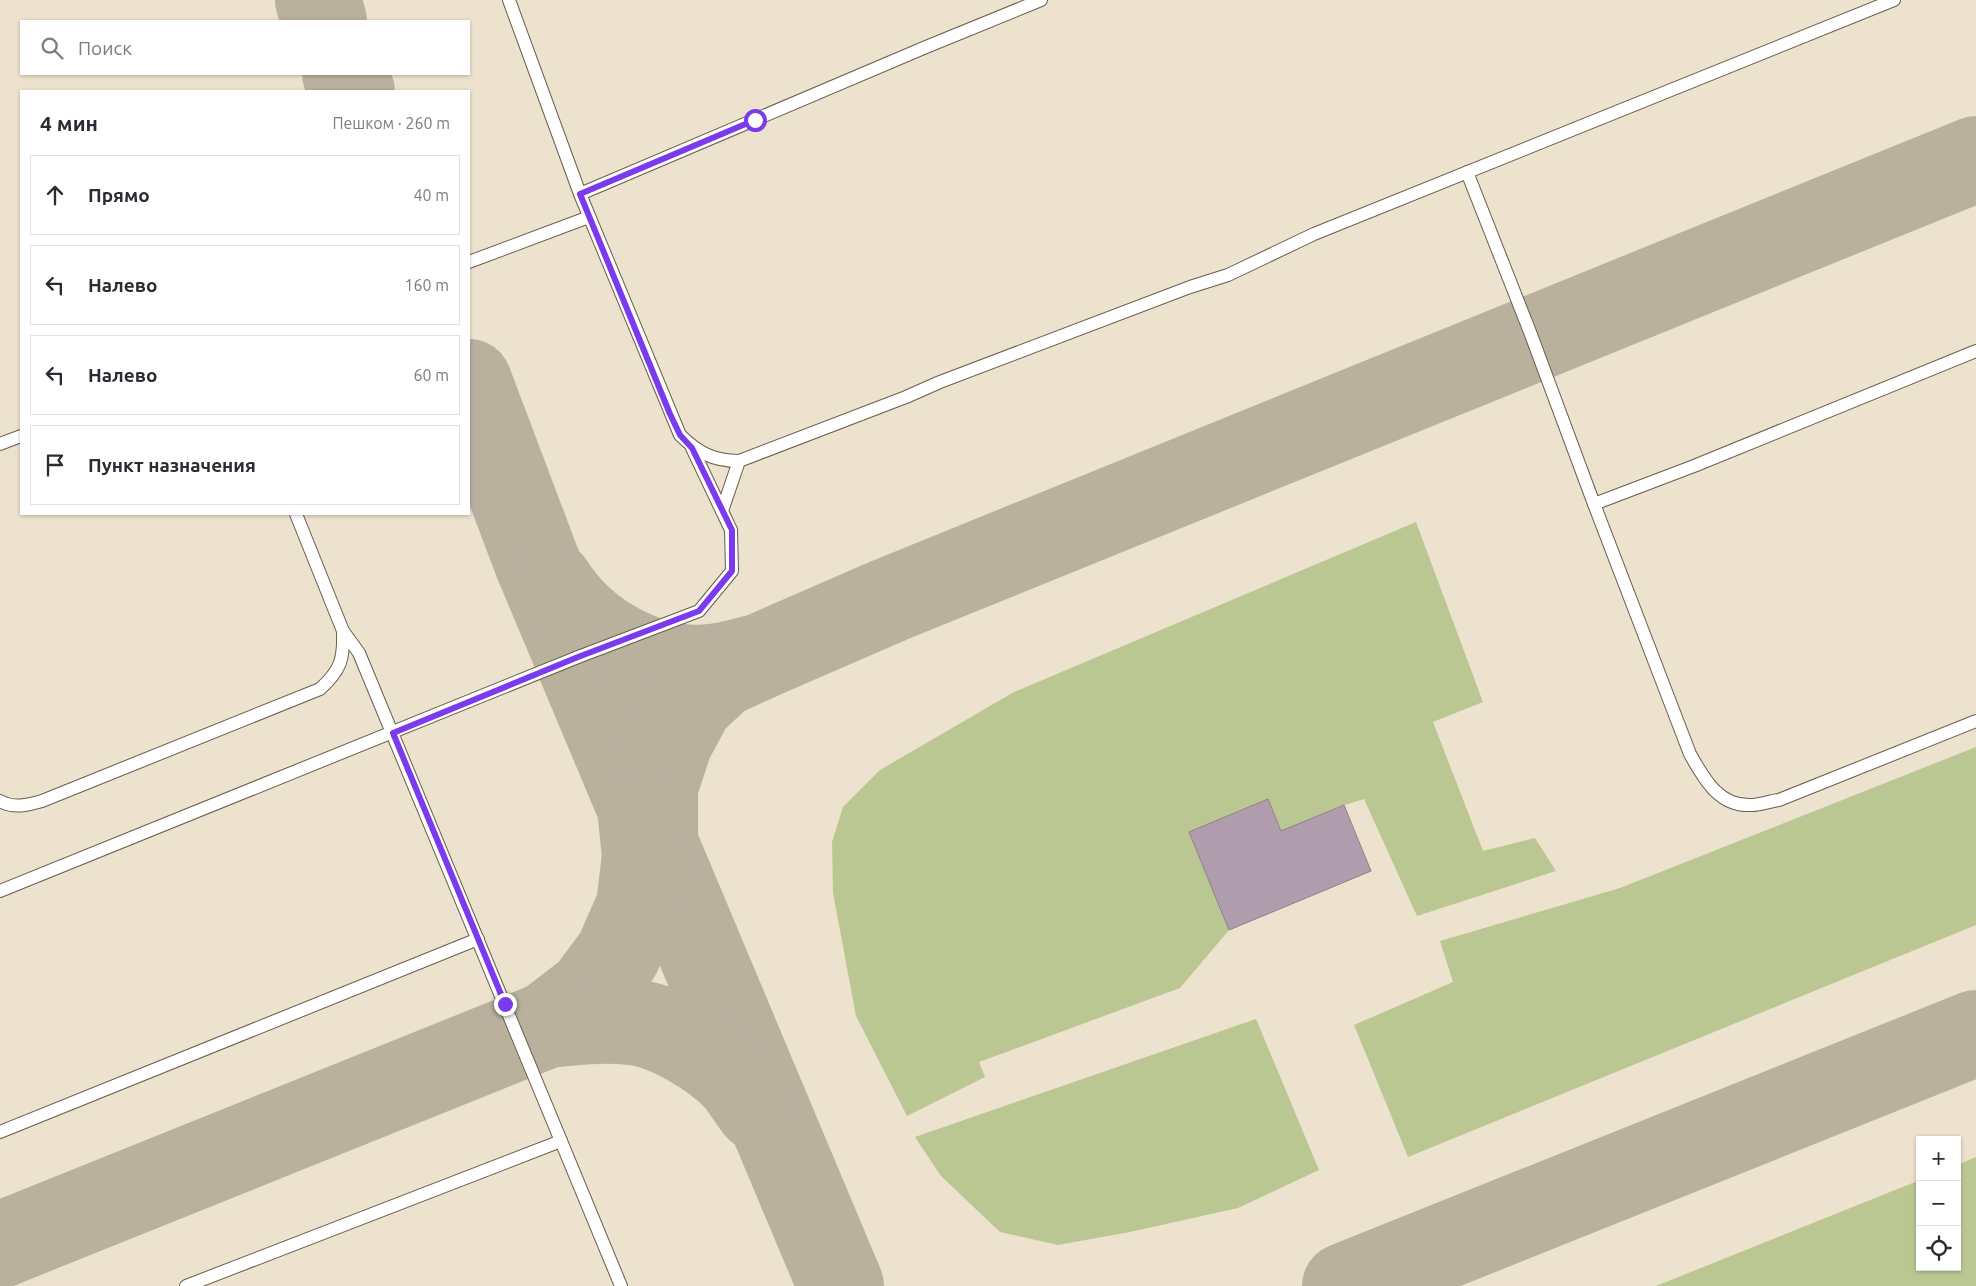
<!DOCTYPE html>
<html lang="ru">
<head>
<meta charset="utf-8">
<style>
	body { margin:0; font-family:Ubuntu,sans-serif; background:#f2f2f3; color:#2b2b33 }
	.controls { position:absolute; right:15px; bottom:15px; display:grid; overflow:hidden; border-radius:0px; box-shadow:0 1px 4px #0004 }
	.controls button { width:45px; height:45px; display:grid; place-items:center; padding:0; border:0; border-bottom:1px solid #e1e1e2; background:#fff; color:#2b2b33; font:25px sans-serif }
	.stop { position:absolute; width:15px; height:15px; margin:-11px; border:4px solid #7c3aed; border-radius:50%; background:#fff }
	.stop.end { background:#7c3aed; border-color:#fff; box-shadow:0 1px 5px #0008 }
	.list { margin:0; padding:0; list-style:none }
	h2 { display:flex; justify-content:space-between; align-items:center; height:65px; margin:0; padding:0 20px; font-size:21px }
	h2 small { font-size:16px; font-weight:400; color:#7c7c81 }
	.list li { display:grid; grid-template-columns:32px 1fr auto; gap:15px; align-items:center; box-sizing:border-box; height:80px; margin:0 10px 10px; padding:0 10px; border:1px solid #e1e1e2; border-radius:0px }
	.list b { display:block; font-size:19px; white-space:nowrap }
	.list em { font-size:16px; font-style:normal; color:#7c7c81 }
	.icon { flex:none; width:28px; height:28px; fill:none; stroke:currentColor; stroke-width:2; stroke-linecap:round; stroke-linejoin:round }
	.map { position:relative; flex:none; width:1976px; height:1286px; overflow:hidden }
	.search { position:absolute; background:#fff; box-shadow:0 1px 4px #0004; left:20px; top:20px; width:450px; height:55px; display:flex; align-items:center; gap:12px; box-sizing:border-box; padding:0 18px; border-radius:0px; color:#7c7c81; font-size:19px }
	.panel { position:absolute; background:#fff; box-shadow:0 1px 4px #0004; left:20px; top:90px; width:450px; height:425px; border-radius:0px }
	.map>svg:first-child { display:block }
	.green { fill:#bbc792 }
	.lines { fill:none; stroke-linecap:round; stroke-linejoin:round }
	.taxiway { stroke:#b9b09e; stroke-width:86 }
	.building { fill:#af9dad; stroke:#8f7e8d }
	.service-casing { stroke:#675d4b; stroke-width:14 }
	.service { stroke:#fff; stroke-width:12 }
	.route { stroke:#7c3aed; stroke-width:6 }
</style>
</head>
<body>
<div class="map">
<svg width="1976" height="1286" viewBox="0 0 1976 1286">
	<rect width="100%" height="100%" fill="#ede2cd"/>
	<g class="green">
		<polygon points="1416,522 1483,702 1433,722 1483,851 1535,838 1556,871 1417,916 1364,799 1338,807 1281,831 1268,799 1189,832 1229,930 1180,988 979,1062 985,1077 907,1116 856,1016 833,893 832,842 843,807 880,770 1014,692"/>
		<polygon points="1976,747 1976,925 1408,1157 1354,1025 1453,982 1440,941 1620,888"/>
		<polygon points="1256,1019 1319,1170 1238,1208 1130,1232 1058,1245 1000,1232 941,1176 915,1137"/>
		<polygon points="1976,1157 1976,1286 1656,1286 1920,1180 1920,1267 1957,1267 1957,1165"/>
	</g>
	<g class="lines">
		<g class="taxiway">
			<polyline points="318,0 324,21"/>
			<polyline points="345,74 352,91"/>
			<polyline points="469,382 537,562 841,1286"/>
			<path d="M551,584C583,635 649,673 710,667C726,666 743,660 759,657"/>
			<polyline points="655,844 655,787 670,741 691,702 720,675 759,657 890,600 1976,159"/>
			<polyline points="547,1025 590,992 618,954 639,906 645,856 641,817"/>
			<path d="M0,1245L547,1025C575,1022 603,1019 631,1022C666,1025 715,1055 738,1080C745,1089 751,1099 758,1108"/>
			<polyline points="1345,1286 1976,1033"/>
		</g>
	</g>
	<polygon class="building" points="1268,799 1281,831 1344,805 1371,871 1229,930 1189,832"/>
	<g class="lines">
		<defs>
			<g id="service">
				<path d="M509,0L580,194L680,435C698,453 714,461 739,461L906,397L940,382L1190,287L1228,275L1314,234L1894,0"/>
				<polyline points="1467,172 1530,332 1594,504 1694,466 1976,351"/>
				<polyline points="580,194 926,47 1041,0"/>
				<polyline points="469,262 589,217"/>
				<polyline points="0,444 21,436"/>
				<polyline points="692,448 722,511"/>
				<path d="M1594,504L1690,754C1704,779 1719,807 1752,805C1761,805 1770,801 1779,800L1976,721"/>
				<polyline points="296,514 343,631 359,653 621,1286"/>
				<path d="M0,801C14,809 28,805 42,801L320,689C341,670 344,659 343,631"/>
				<polyline points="0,891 578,657 699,611 732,571 731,530 722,511 739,461"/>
				<polyline points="0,1132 478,939"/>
				<polyline points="186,1286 561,1141"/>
			</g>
		</defs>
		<use href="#service" class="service-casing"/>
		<use href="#service" class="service"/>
	</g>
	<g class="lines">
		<polyline class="route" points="505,1004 393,733 578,657 699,611 732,571 732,530 692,448 680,435 670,414 580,194 755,120"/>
	</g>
</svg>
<div class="controls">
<button>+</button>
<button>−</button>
<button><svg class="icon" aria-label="locate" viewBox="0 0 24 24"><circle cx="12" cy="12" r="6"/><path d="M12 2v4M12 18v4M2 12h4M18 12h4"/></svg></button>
</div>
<div class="stop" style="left:755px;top:120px"></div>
<div class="stop end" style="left:505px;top:1004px"></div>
<div class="search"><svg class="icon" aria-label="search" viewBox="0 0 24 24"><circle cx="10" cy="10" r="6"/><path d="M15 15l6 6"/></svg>Поиск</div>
<section class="panel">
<h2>4 мин<small>Пешком · 260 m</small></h2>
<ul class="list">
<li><svg class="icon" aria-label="ahead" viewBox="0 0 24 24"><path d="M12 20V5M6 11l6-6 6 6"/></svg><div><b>Прямо</b></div><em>40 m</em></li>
<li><svg class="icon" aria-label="left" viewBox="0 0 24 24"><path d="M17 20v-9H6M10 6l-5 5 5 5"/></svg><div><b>Налево</b></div><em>160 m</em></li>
<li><svg class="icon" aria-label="left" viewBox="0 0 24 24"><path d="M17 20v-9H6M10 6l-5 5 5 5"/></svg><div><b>Налево</b></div><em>60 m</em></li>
<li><svg class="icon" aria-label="arrive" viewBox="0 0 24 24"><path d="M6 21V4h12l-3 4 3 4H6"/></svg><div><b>Пункт назначения</b></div></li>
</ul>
</section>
</div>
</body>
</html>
